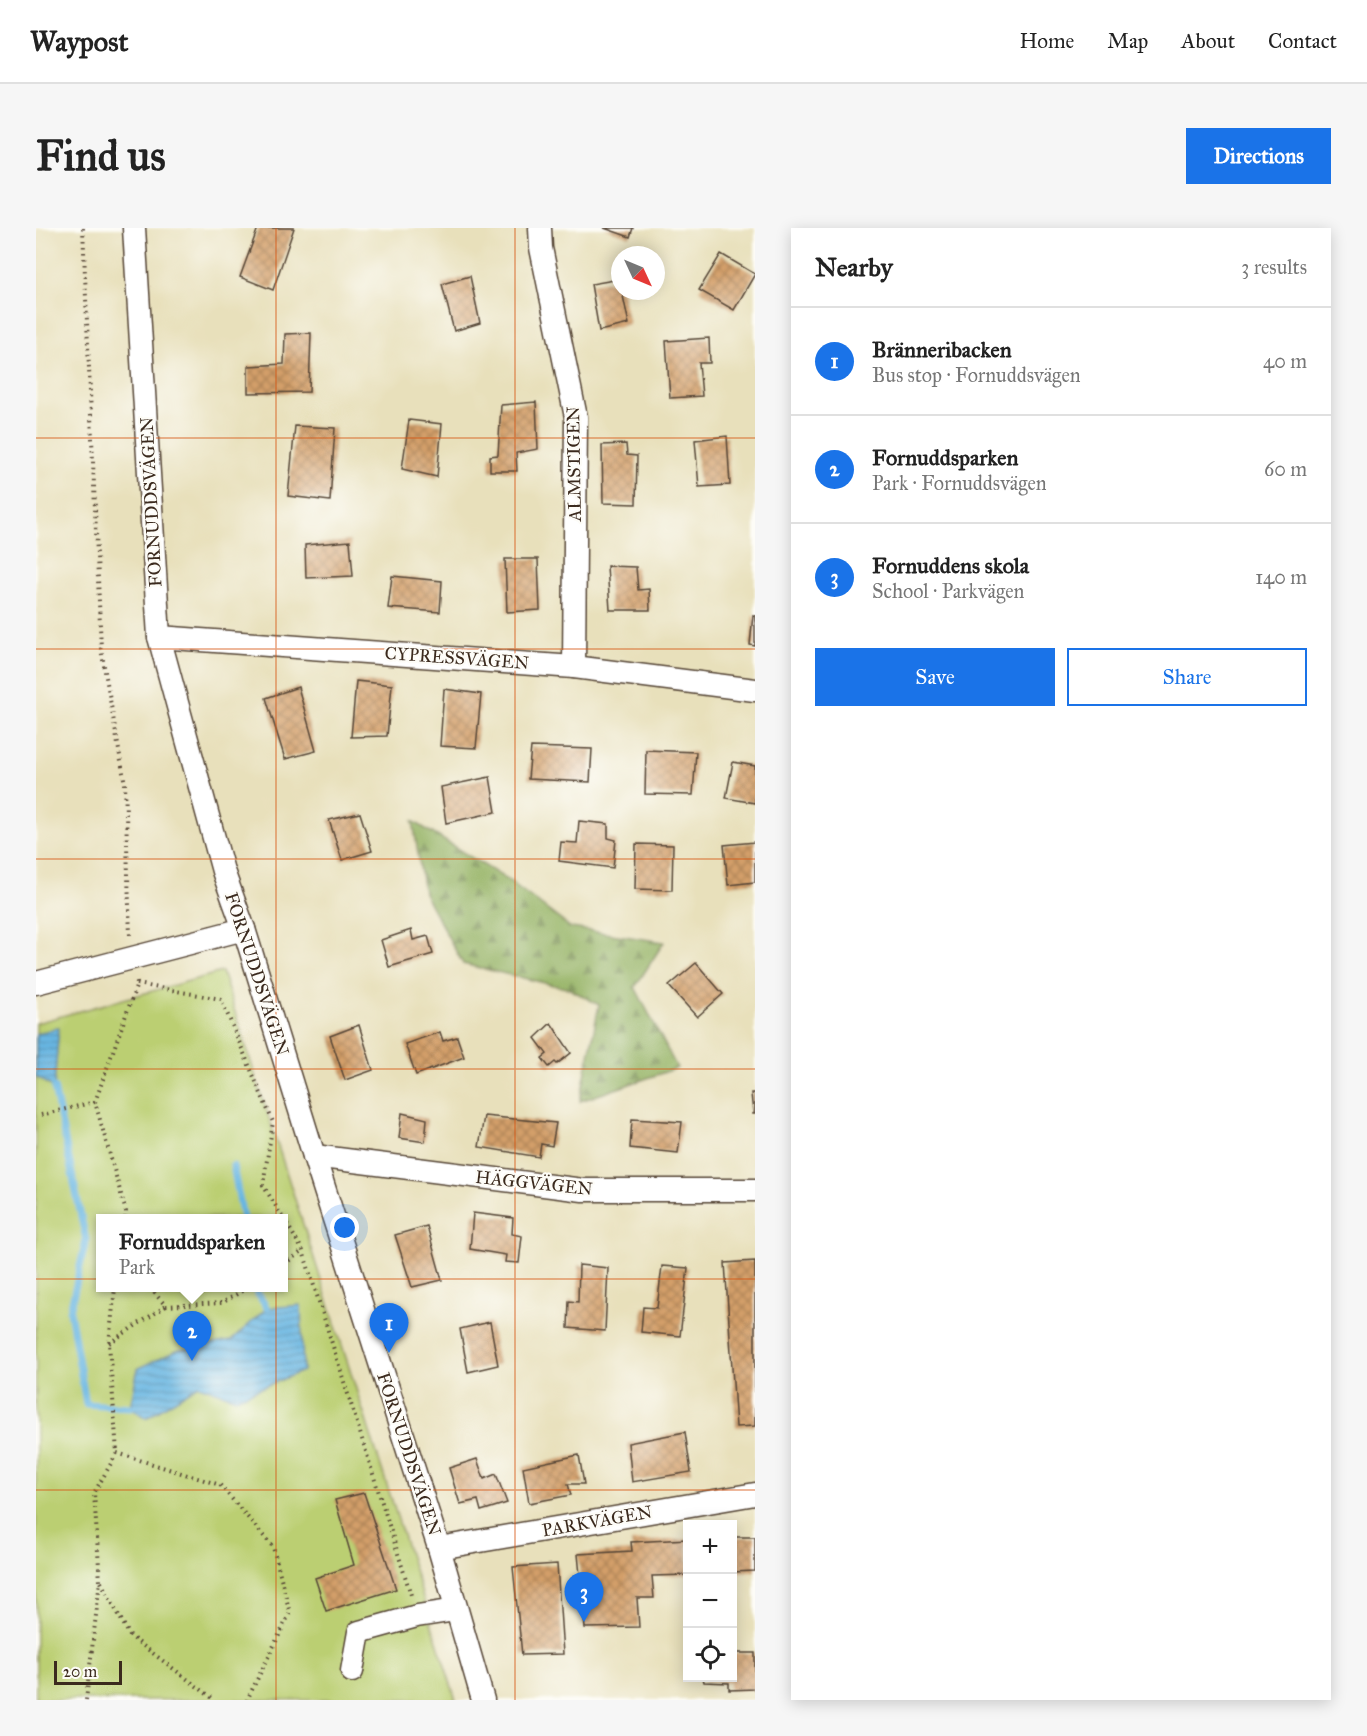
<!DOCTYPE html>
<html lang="en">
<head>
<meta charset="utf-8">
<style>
	body { margin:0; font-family:"IM FELL Great Primer",serif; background:#f6f6f6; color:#222 }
	.controls { position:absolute; right:18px; bottom:18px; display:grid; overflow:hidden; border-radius:0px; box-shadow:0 3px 15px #0003 }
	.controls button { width:54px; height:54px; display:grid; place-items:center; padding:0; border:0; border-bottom:2px solid #e0e0e0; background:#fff; color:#222; font:30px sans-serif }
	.compass { position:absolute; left:575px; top:18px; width:54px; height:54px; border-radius:50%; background:#fff; box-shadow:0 3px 15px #0003; rotate:134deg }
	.scale { position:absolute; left:18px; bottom:15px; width:68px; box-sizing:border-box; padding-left:6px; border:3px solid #3b2a1e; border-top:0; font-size:16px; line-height:21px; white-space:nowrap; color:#3b2a1e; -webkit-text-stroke:4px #fdfcf7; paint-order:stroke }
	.you { position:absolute; left:309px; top:1000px; width:21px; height:21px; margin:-15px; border:4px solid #fff; border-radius:50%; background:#1a73e8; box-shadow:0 0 0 9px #1a73e833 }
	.badge { display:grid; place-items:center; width:39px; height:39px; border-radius:50%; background:#1a73e8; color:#fff; font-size:20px; font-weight:700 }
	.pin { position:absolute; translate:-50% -50px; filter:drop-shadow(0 2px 3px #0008) }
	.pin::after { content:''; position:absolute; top:32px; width:21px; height:18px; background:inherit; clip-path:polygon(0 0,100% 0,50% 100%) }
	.popup { position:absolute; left:60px; top:986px; width:192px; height:78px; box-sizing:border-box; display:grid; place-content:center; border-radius:0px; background:#fff; filter:drop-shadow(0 2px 4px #0005); font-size:20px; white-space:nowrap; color:#767676 }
	.popup b { font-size:22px; color:#222 }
	.popup::after { content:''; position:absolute; left:50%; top:100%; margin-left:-12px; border:12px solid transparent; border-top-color:#fff }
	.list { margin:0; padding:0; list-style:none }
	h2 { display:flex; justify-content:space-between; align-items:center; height:78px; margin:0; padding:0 24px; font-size:26px }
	h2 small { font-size:20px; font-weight:400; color:#767676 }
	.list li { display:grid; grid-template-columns:39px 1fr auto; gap:18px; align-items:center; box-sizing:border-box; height:108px; padding:0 24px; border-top:2px solid #e0e0e0 }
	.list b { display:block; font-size:22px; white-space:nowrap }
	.list p { margin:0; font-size:20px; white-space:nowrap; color:#767676 }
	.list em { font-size:20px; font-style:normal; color:#767676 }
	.actions { display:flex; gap:12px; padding:18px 24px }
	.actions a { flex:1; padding:14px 0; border:2px solid #1a73e8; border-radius:0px; text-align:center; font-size:21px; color:#1a73e8 }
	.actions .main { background:#1a73e8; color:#fff }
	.icon { flex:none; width:33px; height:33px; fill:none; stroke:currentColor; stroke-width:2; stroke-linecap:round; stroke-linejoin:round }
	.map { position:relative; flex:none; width:719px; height:1472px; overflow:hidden; border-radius:0px }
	header { display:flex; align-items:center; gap:36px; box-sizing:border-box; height:84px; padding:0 30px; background:#fff; border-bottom:2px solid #e0e0e0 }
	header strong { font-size:28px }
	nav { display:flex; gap:33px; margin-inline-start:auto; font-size:21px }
	.intro { display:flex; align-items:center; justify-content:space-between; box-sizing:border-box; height:144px; padding:0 36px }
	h1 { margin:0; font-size:42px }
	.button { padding:15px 27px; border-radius:0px; background:#1a73e8; color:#fff; font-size:21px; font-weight:700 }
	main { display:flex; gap:36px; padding:0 36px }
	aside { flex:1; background:#fff; border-radius:0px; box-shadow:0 3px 15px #0003 }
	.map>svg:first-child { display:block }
	.forest { fill:url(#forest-firs); stroke:#686e41; stroke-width:1.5 }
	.park { fill:#bbcf72; stroke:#7b7c48; stroke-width:1.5; fill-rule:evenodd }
	.water { fill:url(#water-rules); stroke:#527080; stroke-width:1.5 }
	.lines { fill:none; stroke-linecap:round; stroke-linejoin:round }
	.stream { stroke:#68b6e2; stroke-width:7 }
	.building { fill:url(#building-cross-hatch) }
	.minor-casing { stroke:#554536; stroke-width:25 }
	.path { stroke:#554536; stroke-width:4; stroke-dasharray:1.5 4.5; stroke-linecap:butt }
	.minor { stroke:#fff; stroke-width:22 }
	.grid { fill:none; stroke:#d7540e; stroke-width:1.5; stroke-opacity:0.55 }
	.labels { text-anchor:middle; stroke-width:4.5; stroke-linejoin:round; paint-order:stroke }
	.street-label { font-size:18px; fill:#3b2a1e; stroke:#fdfcf7 }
</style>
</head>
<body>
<header>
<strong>Waypost</strong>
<nav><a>Home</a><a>Map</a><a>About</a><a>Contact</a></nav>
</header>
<div class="intro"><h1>Find us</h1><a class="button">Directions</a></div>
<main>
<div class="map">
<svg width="719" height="1472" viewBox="0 0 719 1472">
	<defs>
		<pattern id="forest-firs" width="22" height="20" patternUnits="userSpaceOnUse" patternTransform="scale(1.5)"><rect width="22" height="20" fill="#94b264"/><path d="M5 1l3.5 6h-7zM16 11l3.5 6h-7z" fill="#7a9152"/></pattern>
		<pattern id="water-rules" width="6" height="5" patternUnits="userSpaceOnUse" patternTransform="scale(1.5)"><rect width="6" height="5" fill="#68b6e2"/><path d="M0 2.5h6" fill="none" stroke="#5794b7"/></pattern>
		<pattern id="building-cross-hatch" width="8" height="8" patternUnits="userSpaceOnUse" patternTransform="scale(1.5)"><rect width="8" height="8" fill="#d39f69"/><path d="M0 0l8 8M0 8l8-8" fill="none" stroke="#ac8256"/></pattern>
	</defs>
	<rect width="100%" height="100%" fill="#fdfcf7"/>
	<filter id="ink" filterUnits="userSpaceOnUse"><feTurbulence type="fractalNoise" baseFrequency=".0167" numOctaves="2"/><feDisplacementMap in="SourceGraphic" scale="12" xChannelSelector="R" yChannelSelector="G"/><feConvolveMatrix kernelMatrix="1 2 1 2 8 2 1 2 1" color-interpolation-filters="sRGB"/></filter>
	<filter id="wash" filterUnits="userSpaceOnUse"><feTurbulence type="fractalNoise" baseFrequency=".008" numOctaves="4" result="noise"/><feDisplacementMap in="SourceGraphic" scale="24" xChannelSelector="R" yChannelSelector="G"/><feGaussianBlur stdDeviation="1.35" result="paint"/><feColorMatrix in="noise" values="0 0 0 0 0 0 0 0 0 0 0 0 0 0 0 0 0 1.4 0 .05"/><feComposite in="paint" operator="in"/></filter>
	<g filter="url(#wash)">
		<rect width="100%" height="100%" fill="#e8e0bb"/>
		<polygon class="forest" points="377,593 475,654 535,700 628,714 599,759 641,840 544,873 563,777 534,761 427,736 388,665"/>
		<path class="park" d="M186,744L420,1472H0V795ZM64,990H248V1060H64Z"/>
		<g class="water">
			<polygon points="23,799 18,860 0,848 0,806"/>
			<polygon points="265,1077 267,1143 200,1170 163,1157 110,1190 94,1179 102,1140 143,1122 195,1113 231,1080"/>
		</g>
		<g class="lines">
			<g class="stream">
				<polyline points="18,860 50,1012 34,1083 50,1176 94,1179"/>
				<polyline points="197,938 207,990"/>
				<polyline points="218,1060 231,1080"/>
			</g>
		</g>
		<g id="blocks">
			<g class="building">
				<polygon points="222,0 258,0 237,62 204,49"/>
				<polygon points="568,0 597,0 594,9"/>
				<polygon points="685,26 719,46 698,82 663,62"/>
				<polygon points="434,48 444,95 418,103 406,56"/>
				<polygon points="584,51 584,63 586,63 593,96 563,103 555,56"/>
				<polygon points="275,105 273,164 212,165 212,138 248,136 249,106"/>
				<polygon points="673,110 674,135 663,135 666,168 634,170 630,113"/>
				<polygon points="500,174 502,221 480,225 481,243 454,243 454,228 462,227 465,177"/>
				<polygon points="373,192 406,196 401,249 366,241"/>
				<polygon points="259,198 299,200 294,273 252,268"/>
				<polygon points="691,208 694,257 663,259 659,212"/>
				<polygon points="590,216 591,227 601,228 600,276 567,275 566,217"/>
				<polygon points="314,313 317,348 270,350 269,317"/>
				<polygon points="469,331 502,331 504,382 471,384"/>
				<polygon points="571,338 600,339 602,362 613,361 614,382 574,382"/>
				<polygon points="356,348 406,353 404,384 352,380"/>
				<polygon points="717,387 719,388 719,418 714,417"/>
				<polygon points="320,453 356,457 351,508 315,509"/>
				<polygon points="262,459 280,523 249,531 230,470"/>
				<polygon points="408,461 445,466 440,520 404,518"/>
				<polygon points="495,519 556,521 554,554 492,551"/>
				<polygon points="610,522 660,524 657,567 609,566"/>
				<polygon points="697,534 719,538 719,575 690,570"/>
				<polygon points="454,549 460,584 410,595 405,559"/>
				<polygon points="324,585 336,623 306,632 293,592"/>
				<polygon points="543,593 572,596 572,610 580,612 577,640 523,633 525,614 541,615"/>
				<polygon points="719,614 719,654 692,657 688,617"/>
				<polygon points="600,616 637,617 636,662 599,661"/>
				<polygon points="375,702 377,712 392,708 397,726 353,739 345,712"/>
				<polygon points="660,735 687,766 661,789 633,758"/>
				<polygon points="515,795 535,825 521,836 519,834 513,839 506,830 511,826 499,810"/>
				<polygon points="323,797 337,842 309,852 294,808"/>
				<polygon points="404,804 407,813 421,809 428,829 380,847 369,816"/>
				<polygon points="715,865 719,865 719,886 717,886"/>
				<polygon points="366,885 391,891 389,914 363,910"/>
				<polygon points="448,888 520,895 516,918 505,916 503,929 443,919"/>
				<polygon points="596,891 646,894 642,925 594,920"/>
				<polygon points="437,985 477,990 476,1006 486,1008 483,1035 469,1034 470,1027 434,1021"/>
				<polygon points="391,998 406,1052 376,1059 359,1007"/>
				<polygon points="719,1033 719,1198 700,1199 689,1035"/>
				<polygon points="543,1037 572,1040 569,1103 532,1100 533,1073 542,1074"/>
				<polygon points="626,1038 652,1040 644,1108 605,1104 607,1079 621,1080"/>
				<polygon points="454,1094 462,1137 432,1144 424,1101"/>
				<polygon points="649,1204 655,1244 596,1254 592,1215"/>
				<polygon points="543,1227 548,1256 532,1256 535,1267 493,1275 487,1239"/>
				<polygon points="441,1231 448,1251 460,1246 471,1275 445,1283 442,1272 424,1276 413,1240"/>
				<polygon points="328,1265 360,1361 290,1383 279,1350 318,1337 299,1272"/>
				<polygon points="696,1309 719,1309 719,1343 696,1344"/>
				<polygon points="652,1311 652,1347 616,1348 618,1370 601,1370 603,1399 549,1400 542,1326 596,1323 595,1314"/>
				<polygon points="521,1336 527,1426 486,1427 477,1339"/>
				<polygon points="696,1425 719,1425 719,1461 693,1462 693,1455 668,1454 667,1450 696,1450"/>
			</g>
		</g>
	</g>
	<g filter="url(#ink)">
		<use href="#blocks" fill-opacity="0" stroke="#554536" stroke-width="1.5"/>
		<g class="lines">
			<defs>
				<g id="minor">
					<polyline points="98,0 123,409 187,643 208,701 278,928 403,1320 447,1472"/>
					<polyline points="504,0 505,20 540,189 538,439"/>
					<polyline points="123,409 538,439 719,462"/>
					<polyline points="0,755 208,701"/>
					<polyline points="278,928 547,962 719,962"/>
					<polyline points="403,1320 719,1266"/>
					<polyline points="316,1443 323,1404 381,1388 420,1382"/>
				</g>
			</defs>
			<use href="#minor" class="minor-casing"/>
			<g class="path">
				<polyline points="47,0 65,421 89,556 94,708"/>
				<polyline points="101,756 185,771 237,894 227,957 247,990"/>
				<polyline points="5,887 59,874"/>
				<polyline points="89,990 90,984 59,874 101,756 100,751"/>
				<polyline points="248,991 267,1023 375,1367"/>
				<polyline points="248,1036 267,1023"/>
				<polyline points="114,1060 130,1078 186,1075 211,1060"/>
				<polyline points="73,1115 130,1078"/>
				<polyline points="81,1225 184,1257 237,1319 254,1385 211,1472"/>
				<polyline points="65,1354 94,1408 179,1472"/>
				<polyline points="50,1472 64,1353 58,1265 81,1225 73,1115 79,1060"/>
			</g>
			<use href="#minor" class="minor"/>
		</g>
	</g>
	<path class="grid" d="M240,0V1472M479,0V1472M0,210H719M0,421H719M0,631H719M0,841H719M0,1051H719M0,1262H719"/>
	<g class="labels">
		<g class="street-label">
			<text transform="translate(538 236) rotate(-91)" y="6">ALMSTIGEN</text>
			<text transform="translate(115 274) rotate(-93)" y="6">FORNUDDSVÄGEN</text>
			<text transform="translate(421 430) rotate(4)" y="6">CYPRESSVÄGEN</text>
			<text transform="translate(221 746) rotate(72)" y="6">FORNUDDSVÄGEN</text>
			<text transform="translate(498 955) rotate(6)" y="6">HÄGGVÄGEN</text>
			<text transform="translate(373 1226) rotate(72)" y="6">FORNUDDSVÄGEN</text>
			<text transform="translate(561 1293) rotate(-10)" y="6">PARKVÄGEN</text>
		</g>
	</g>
</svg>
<div class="controls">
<button>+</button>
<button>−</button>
<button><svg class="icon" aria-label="locate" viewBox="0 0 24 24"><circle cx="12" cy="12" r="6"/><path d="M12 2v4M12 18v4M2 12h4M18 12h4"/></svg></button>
</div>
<svg class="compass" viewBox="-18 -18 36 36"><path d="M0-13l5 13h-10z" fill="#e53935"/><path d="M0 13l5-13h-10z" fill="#767676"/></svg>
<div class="scale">20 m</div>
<div class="you"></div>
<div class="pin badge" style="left:353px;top:1125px">1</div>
<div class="pin badge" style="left:156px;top:1133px">2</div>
<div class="popup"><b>Fornuddsparken</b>Park</div>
<div class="pin badge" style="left:548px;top:1394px">3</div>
</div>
<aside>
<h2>Nearby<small>3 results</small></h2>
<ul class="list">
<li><span class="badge">1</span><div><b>Bränneribacken</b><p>Bus stop · Fornuddsvägen</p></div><em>40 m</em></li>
<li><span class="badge">2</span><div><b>Fornuddsparken</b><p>Park · Fornuddsvägen</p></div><em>60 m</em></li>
<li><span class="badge">3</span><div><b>Fornuddens skola</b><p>School · Parkvägen</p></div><em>140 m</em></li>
</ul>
<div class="actions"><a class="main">Save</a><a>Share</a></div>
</aside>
</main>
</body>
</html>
